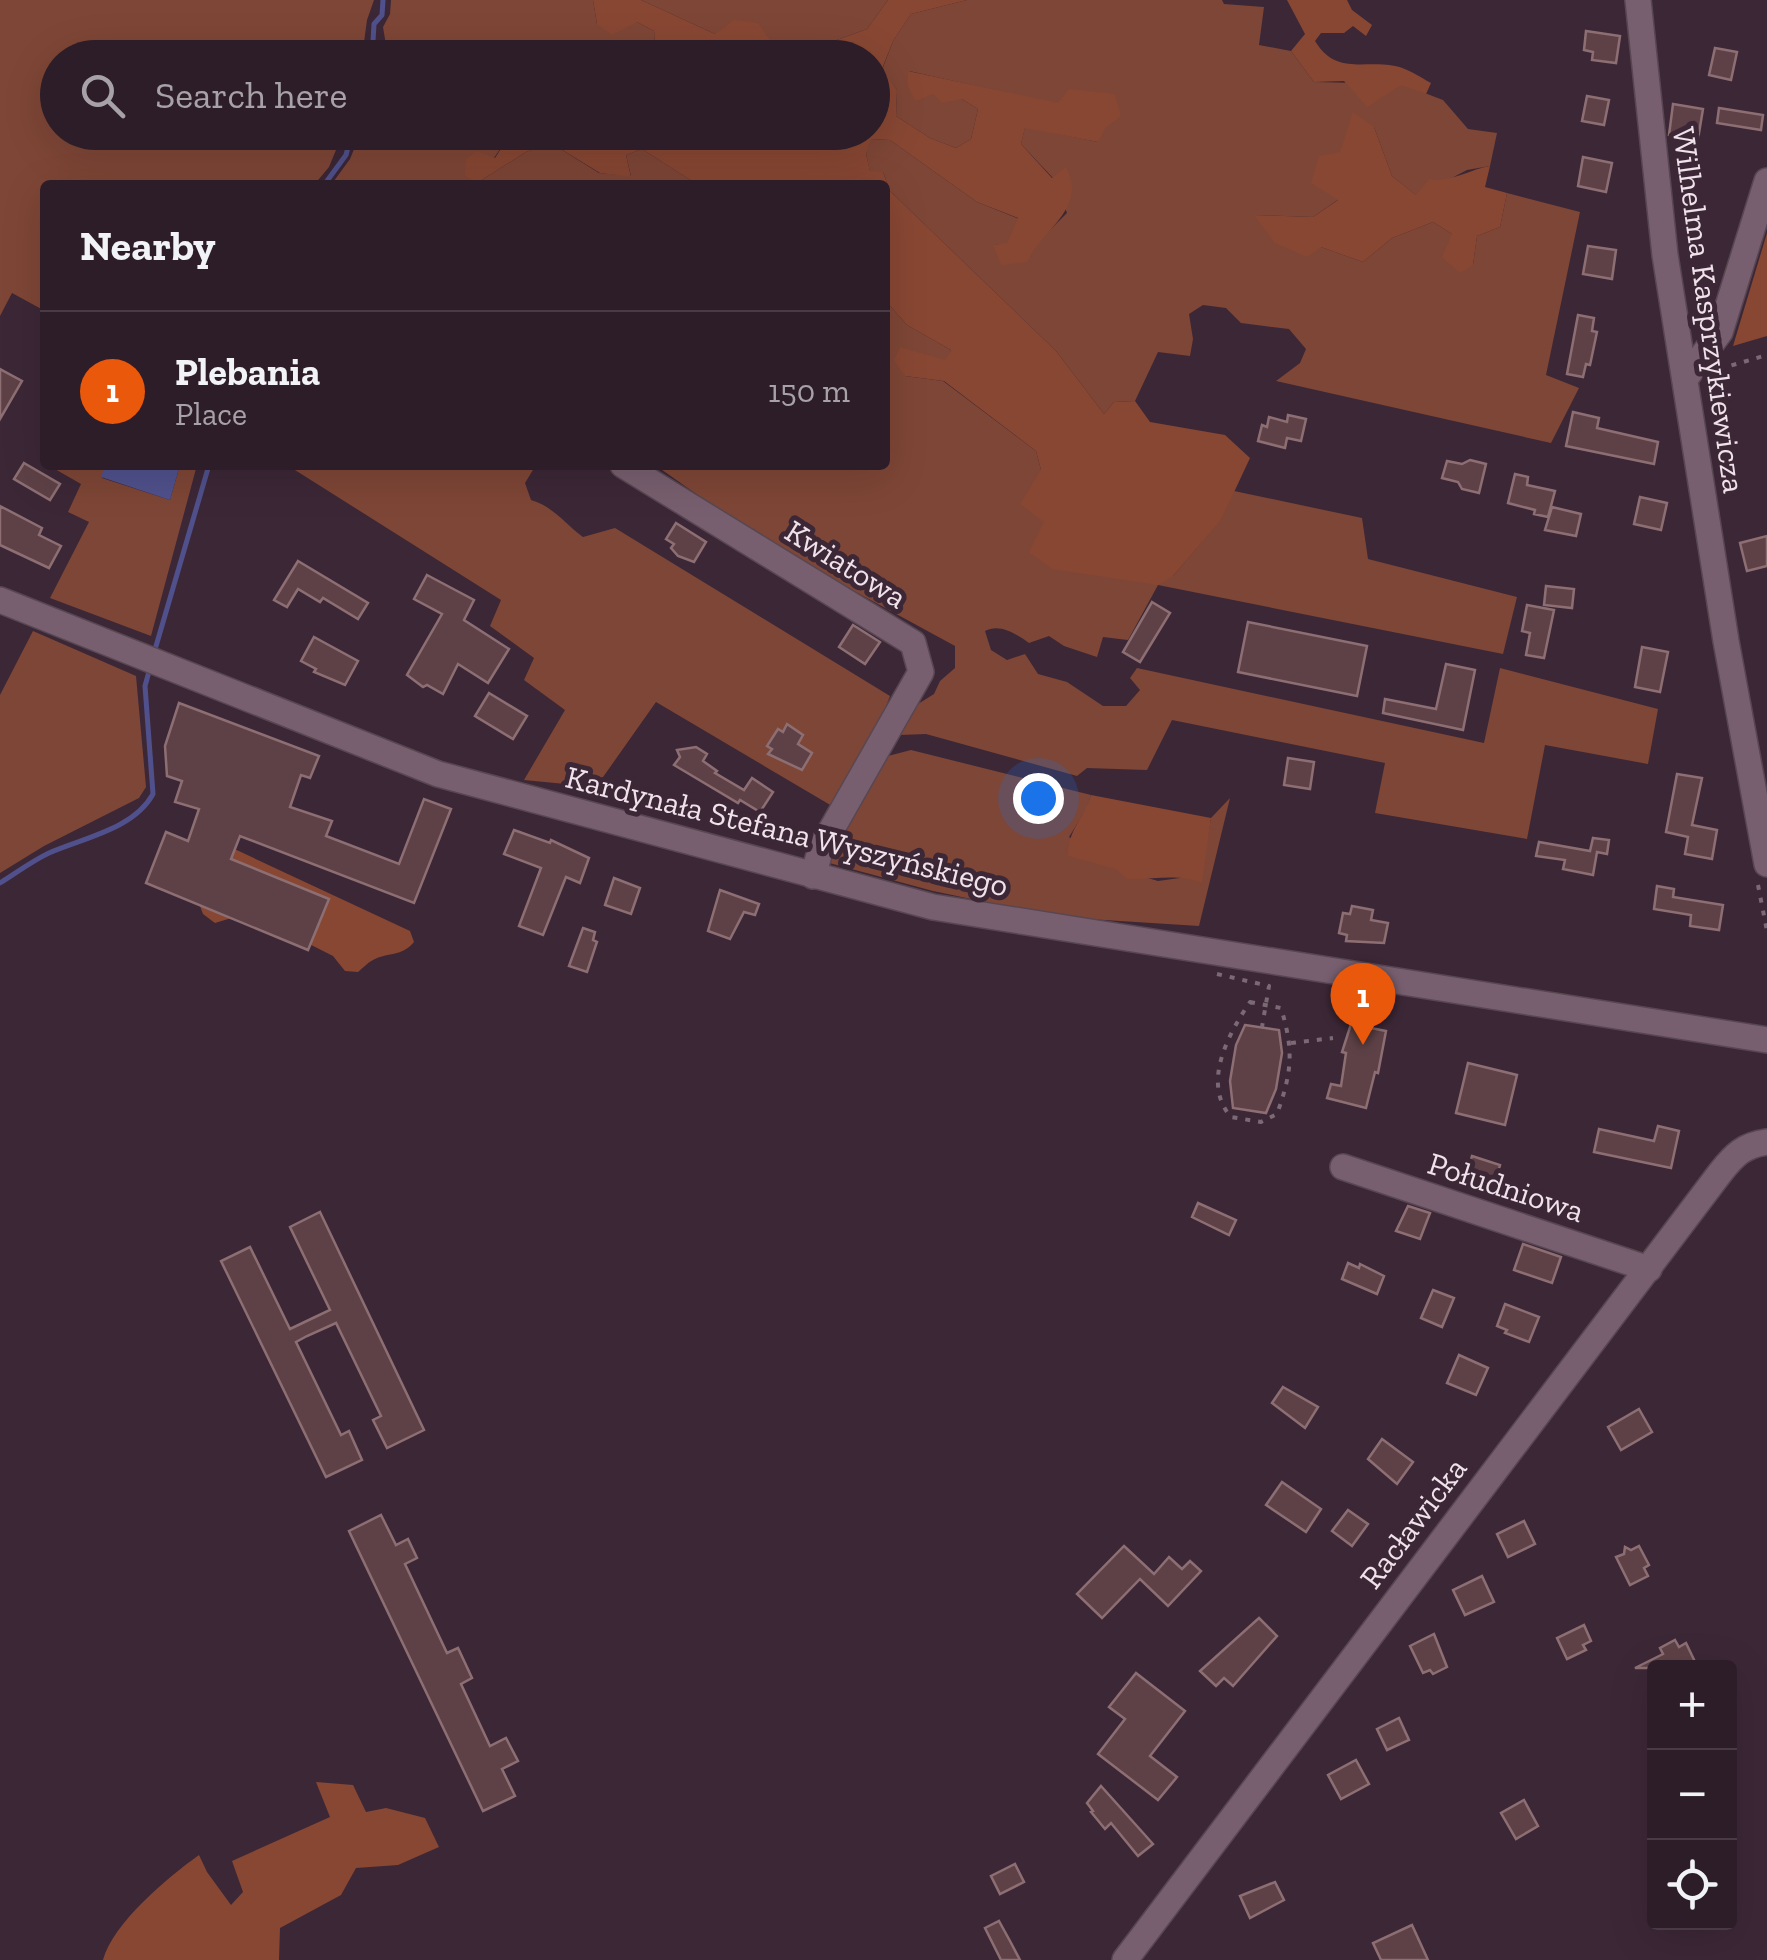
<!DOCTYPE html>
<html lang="en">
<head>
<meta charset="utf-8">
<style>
	body { margin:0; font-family:"Zilla Slab",serif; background:#352630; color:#f1f3f6 }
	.controls { position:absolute; right:30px; bottom:30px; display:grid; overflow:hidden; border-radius:10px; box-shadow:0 10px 40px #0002 }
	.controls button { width:90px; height:90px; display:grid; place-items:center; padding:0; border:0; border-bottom:2px solid #483b45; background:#2d1d28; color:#f1f3f6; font:50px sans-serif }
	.you { position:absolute; left:1038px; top:798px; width:35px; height:35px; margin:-25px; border:8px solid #fff; border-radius:50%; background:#1a73e8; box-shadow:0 0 0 15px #1a73e833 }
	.badge { display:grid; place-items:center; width:65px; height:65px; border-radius:50%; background:#ea580c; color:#fff; font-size:32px; font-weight:700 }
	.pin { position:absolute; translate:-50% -82px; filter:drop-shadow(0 2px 5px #0008) }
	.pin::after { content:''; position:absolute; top:52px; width:35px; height:30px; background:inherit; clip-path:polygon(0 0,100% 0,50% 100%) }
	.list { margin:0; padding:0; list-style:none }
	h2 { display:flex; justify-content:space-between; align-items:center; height:130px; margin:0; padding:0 40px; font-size:42px }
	h2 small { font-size:32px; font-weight:400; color:#a7a2a8 }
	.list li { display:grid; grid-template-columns:65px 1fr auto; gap:30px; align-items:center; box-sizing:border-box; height:160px; padding:0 40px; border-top:2px solid #483b45 }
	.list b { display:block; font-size:38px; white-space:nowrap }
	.list p { margin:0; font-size:32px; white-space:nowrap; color:#a7a2a8 }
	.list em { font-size:32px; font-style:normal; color:#a7a2a8 }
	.icon { flex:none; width:55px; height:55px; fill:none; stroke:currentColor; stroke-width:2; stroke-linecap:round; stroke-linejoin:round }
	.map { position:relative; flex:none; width:1767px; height:1960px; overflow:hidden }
	.search { position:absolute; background:#2d1d28; box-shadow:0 10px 40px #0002; left:40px; top:40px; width:850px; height:110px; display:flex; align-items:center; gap:25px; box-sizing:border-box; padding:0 35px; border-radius:55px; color:#a7a2a8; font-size:38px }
	.panel { position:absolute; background:#2d1d28; box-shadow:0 10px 40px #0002; left:40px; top:180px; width:850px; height:290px; border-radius:10px }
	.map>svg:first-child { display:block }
	.green { fill:#7e4636 }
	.forest { fill:#884733 }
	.water { fill:#50518c }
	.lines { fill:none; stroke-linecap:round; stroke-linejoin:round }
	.stream { stroke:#50518c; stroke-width:5 }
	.building { fill:#5d4146; stroke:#8d6f73; stroke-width:2.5 }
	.minor-casing { stroke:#584753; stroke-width:28 }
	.path { stroke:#7b6976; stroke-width:4; stroke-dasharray:5 8; stroke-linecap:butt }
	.minor { stroke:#785f6f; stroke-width:25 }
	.labels { text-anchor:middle; stroke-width:10; stroke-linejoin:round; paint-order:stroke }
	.street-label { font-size:32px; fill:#f0e2eb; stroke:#3c2736 }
</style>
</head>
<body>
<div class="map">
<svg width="1767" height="1960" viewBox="0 0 1767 1960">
	<rect width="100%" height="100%" fill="#3c2736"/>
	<g class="green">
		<polygon points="0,0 374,0 367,20 362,57 58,58 58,132 343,133 329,167 314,185 45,185 45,311 12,293 0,316"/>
		<polygon points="391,0 593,0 597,24 637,22 654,31 656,57 601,57 602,54 567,48 564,57 388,57 383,27 390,14"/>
		<polygon points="641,0 888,0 867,29 804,52 780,54 715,34"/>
		<polygon points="967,0 1222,0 1224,4 1264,7 1259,45 1291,51 1314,82 1401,84 1443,100 1468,129 1497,133 1490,166 1467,170 1417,196 1392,176 1374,127 1339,199 1313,217 1255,215 1321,247 1363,262 1392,238 1433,222 1452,234 1473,265 1477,236 1500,227 1507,193 1580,212 1546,375 1579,388 1551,443 1276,381 1300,363 1306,349 1289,329 1241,323 1226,308 1203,305 1189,314 1193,339 1190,356 1158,352 1135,401 1114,402 1104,414 1056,351 890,191 883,172 870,172 866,154 870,139 890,140 977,202 1019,219 1007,244 994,245 1034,246 1067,213 1053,178 1021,144 1025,127 1098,142 1058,104 909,71 933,94 962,99 978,109 971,139 956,148 930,138 896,116 897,90 882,70 893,41 911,14"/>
		<polygon points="361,132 511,133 477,183 526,152 551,143 599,173 631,176 626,155 642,149 698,185 331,185 350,159"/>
		<path d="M885,300L907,325L951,350L946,360L905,376L943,381L1036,451L1041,470L1173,576L1221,519L1234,491L1362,518L1368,559L1517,597L1503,654L1158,585L1128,640L1103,637L1097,657L1064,646L1049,636L1029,643C1016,634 1000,623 985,631L991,650L1007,660L1025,654L1038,674L1067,682L1103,706H1126L1140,690L1130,678L1137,668L1484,743L1500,668L1658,709L1648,764L1545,745L1527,839L1375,813L1385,763L1172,720L1147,770L1087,768L1077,776L926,734L899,735L904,720L918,704L934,694L940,681L955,668V646L766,543L655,465H885Z"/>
		<polygon points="48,465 105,465 102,478 170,500 180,465 197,465 151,636 50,598 89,522 68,512 81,484"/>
		<path d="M287,465H536L525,483L531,500C554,507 564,523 583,537L615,528L890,696L877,730L832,806L656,702L596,787L524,780L565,710L524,680L534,658L490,626L501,600Z"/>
		<polygon points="33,631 136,676 146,787 139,798 44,846 0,873 0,695"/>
		<polygon points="911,750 1091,795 1087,808 1069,837 1117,869 1158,881 1201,875 1211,818 1230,798 1199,926 1057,917 933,891 822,861 888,756"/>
	</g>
	<g class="forest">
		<path d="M593,0H641L715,34L734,20L758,23L780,54L804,52L867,29L888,0H967L911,14L893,41L882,69L897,90L896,116L930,138L956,148L971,139L978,109L962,99L942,103L933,94L915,101L908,86V71L1058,103L1069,89L1115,94L1121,116L1106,127L1098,142L1025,128L1021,144L1052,178L1066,167C1088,209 1042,229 1027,262L1001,265L993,245L1007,243L1018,218L977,202L890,140L871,139L866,154L870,171L883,172L890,191L1056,351L1104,414L1114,402L1135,401L1150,422L1225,435L1250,458L1221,520L1173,576L1158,585L1052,569L1029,552L1044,522L1020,504L1041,470L1036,451L944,381L905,376L894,360L900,347L945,360L951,350L907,325L885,300V185H698L642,149L626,155L631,177L600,173L551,143L526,152L477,183L465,176L466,159L477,151L495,158L511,133L872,132V58L656,57L654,31L637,22L612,35L597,24Z"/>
		<path d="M1287,0H1347L1352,10L1372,25L1366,36L1353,26L1344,33H1321L1315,41C1336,75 1361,60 1395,66C1407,68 1420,77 1431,83L1426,94L1401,85L1367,107L1344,81L1314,82L1291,51L1305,34Z"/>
		<path d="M1353,112L1374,127L1392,176L1416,195L1429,179C1450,183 1468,170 1490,166L1485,187L1507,193L1500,227L1477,236L1473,265L1460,273L1442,257L1452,234L1433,222L1392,238L1363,262L1321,247L1307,257L1275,243L1254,215L1313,217L1338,200L1311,183L1319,156L1340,152Z"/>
		<polygon points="1767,233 1767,336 1733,346"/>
		<path d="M1091,795L1211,818L1202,883C1179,873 1152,880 1127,879L1116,869L1068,856C1069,826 1083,822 1091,795Z"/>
		<path d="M228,846L410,931L414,942C402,957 387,952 373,960C367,963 363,968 358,972L345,971L333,956L248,913L215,923L203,914L198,901Z"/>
		<path d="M316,1782L353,1785L366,1812L386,1808L425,1818L439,1847L398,1865L356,1868L341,1895L280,1928L279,1960H103C113,1923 168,1877 199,1855L207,1872L231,1905L243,1892L232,1861L330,1817Z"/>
	</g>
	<polygon class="water" points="105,465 180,465 170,500 101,477"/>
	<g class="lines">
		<g class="stream">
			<polyline points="372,58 374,24 382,15 383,0"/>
			<polyline points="324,185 346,155 352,132"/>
			<polyline points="154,653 209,465"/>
			<path d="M0,883C16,873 32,861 49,853C83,838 134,829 153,794L145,686L150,668"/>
		</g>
	</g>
	<g class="building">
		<polygon points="1586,31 1620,36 1616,63 1592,60 1593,52 1584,50"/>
		<polygon points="1715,48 1737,52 1731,80 1709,75"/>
		<polygon points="1587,96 1609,100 1604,125 1582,121"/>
		<polygon points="1673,104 1703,109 1698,139 1669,135"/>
		<polygon points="1719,108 1763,115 1761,130 1717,123"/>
		<polygon points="1583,157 1612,163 1606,192 1578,186"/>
		<polygon points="1588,246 1616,250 1612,279 1583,274"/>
		<polygon points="1578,315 1594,318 1592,331 1597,332 1590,365 1586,364 1583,377 1567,374"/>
		<polygon points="0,369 22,381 0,419"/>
		<polygon points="1573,412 1599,418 1597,428 1658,442 1654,464 1566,446"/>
		<polygon points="1288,415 1306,419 1301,441 1287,438 1285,448 1258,441 1262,425 1267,427 1269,417 1287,422"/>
		<polygon points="1470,460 1486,464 1479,493 1462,489 1458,482 1442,478 1447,461 1462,464"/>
		<polygon points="24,463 60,484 50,500 14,479"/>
		<polygon points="1515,474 1528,477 1527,485 1555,491 1548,517 1534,514 1535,510 1508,503"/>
		<polygon points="1640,497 1667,503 1661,530 1634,524"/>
		<polygon points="0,506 42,528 39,535 61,546 49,568 0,545"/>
		<polygon points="1552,507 1581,514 1576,536 1545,530"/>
		<polygon points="676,523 706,542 694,562 678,556 671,548 674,544 666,539"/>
		<polygon points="1767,536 1767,566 1747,571 1740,543"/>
		<polygon points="298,561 368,603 358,619 323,598 320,602 298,589 287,607 274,600"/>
		<polygon points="427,575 474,600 464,620 509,649 488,683 458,664 443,694 427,685 423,687 407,675 442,614 414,599"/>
		<polygon points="1546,586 1574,589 1572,608 1544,605"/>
		<polygon points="1152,602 1170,613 1140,662 1123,652"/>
		<polygon points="1527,605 1554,610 1544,658 1526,655 1530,633 1522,631"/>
		<polygon points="1248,622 1367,646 1357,696 1238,672"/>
		<polygon points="853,625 880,642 865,664 839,647"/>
		<polygon points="314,637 358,661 345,685 314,672 316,669 301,661"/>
		<polygon points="1642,647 1668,652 1660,692 1635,687"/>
		<polygon points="1446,664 1475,670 1463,730 1383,713 1385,699 1436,709"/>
		<polygon points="489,693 527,716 513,739 475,716"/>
		<polygon points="179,703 319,756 310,778 301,775 290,807 332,821 326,836 399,864 424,799 451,809 414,903 240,836 231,859 329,899 308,950 146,883 166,832 188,841 199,809 175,802 182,781 167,776 165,746"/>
		<polygon points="787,724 803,735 798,744 812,753 802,770 768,754 772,749 767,746 778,729 783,732"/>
		<polygon points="696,747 707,754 703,761 717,771 715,773 744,790 752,778 773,792 760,812 740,800 738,803 674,765 680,757 677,750"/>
		<polygon points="1288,758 1314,762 1310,789 1284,785"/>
		<polygon points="1677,774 1702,778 1692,825 1717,830 1712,859 1685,854 1688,837 1666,832"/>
		<polygon points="514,830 550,843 551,840 589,858 580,883 566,877 543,935 519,926 541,868 504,854"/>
		<polygon points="1593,838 1609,840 1607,854 1597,852 1593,875 1563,869 1565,860 1536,856 1539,842 1590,851"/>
		<polygon points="614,878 640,888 631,914 605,905"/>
		<polygon points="1657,886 1674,889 1673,897 1723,905 1719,930 1690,926 1691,915 1654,909"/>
		<polygon points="720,890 759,904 755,915 744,912 730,939 708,931"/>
		<polygon points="1352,906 1373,910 1371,920 1388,923 1384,943 1346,941 1347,935 1339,933 1343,913 1350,914"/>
		<polygon points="583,928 595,932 593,940 597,942 587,972 569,966"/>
		<polygon points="1351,1024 1386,1031 1378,1073 1375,1072 1366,1108 1327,1098 1331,1084 1341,1086 1346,1053 1342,1052"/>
		<polygon points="1245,1025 1279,1030 1282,1053 1276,1089 1266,1113 1233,1108 1230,1081 1236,1045"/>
		<polygon points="1468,1063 1517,1075 1505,1125 1456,1113"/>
		<polygon points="1658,1126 1679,1131 1671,1168 1594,1152 1599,1129 1654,1141"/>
		<polygon points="1472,1156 1500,1165 1495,1184 1491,1182 1488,1192 1463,1184"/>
		<polygon points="1198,1203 1236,1220 1229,1235 1192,1217"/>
		<polygon points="1408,1206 1430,1213 1420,1239 1396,1231"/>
		<polygon points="320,1212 424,1430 387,1448 373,1420 381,1416 336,1323 307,1336 296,1342 341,1435 349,1431 362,1460 326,1477 221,1261 250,1247 290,1329 313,1318 330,1310 290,1227"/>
		<polygon points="1523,1244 1561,1257 1552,1283 1514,1270"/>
		<polygon points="1348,1263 1359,1268 1360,1264 1384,1276 1377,1294 1342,1279"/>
		<polygon points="1433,1290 1454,1298 1442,1327 1421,1318"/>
		<polygon points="1505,1304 1539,1317 1529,1342 1505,1333 1507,1330 1497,1326"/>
		<polygon points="1459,1355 1488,1368 1476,1395 1447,1383"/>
		<polygon points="1283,1387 1318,1407 1305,1428 1272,1403"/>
		<polygon points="1639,1409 1652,1432 1621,1450 1608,1427"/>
		<polygon points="1382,1439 1413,1462 1397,1484 1368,1459"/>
		<polygon points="1282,1482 1321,1509 1306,1532 1266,1505"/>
		<polygon points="1348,1510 1368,1524 1352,1546 1332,1531"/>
		<polygon points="381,1515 396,1545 408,1539 417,1558 405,1564 447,1653 458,1648 472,1678 461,1684 490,1746 506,1738 518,1761 502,1769 515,1796 483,1811 349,1531"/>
		<polygon points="1524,1521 1535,1544 1508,1557 1497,1534"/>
		<polygon points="1124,1546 1154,1574 1169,1557 1182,1569 1190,1561 1201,1571 1168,1606 1140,1579 1102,1618 1077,1594"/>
		<polygon points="1639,1546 1649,1565 1644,1568 1648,1576 1630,1585 1616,1557 1624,1554 1625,1547 1631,1550"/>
		<polygon points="1482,1576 1494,1602 1465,1615 1453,1590"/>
		<polygon points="1259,1618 1277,1636 1233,1686 1224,1678 1216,1686 1200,1671"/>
		<polygon points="1584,1625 1591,1641 1583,1645 1586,1650 1567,1659 1557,1638"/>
		<polygon points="1434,1634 1447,1667 1433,1674 1430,1670 1423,1673 1410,1646"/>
		<polygon points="1675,1640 1679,1647 1686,1643 1698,1668 1635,1668 1663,1654 1660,1648"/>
		<polygon points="1136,1673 1185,1711 1150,1756 1177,1777 1158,1800 1098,1754 1125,1719 1109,1707"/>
		<polygon points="1399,1718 1409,1740 1387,1750 1377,1729"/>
		<polygon points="1356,1760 1369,1784 1341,1799 1328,1775"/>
		<polygon points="1101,1786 1153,1844 1138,1856 1111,1823 1105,1829 1091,1812 1093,1811 1087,1803"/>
		<polygon points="1524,1800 1538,1826 1516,1839 1501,1813"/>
		<polygon points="1015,1864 1024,1882 1000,1894 991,1876"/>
		<polygon points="1275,1882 1284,1900 1250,1918 1240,1896"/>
		<polygon points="999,1921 1010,1941 1020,1960 1001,1960 985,1928"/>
		<polygon points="1412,1925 1428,1960 1381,1960 1373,1943"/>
	</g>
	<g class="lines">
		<defs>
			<g id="minor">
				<polyline points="1638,0 1665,255 1726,641 1767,864"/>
				<polyline points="1685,379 1720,332 1767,181"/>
				<polyline points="623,465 913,643 921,672 821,848 813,876"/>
				<polyline points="0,600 438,774 933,907 1767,1040"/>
				<polyline points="1343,1167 1649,1269"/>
				<path d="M1125,1960L1720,1173C1734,1155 1744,1145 1767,1142"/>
			</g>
		</defs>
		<use href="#minor" class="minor-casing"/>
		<g class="path">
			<polyline points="1719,369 1767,355"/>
			<polyline points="1758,885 1767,931"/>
			<polyline points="1217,974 1269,986 1262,1027"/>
			<path d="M1250,1002L1281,1008C1294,1051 1292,1072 1277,1114L1261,1122L1231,1117C1201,1083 1229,1033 1250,1002Z"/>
			<polyline points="1291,1043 1333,1038"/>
		</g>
		<use href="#minor" class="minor"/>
	</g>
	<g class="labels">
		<g class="street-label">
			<text transform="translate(1709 310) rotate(82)" y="11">Wilhelma Kasprzykiewicza</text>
			<text transform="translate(846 564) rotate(32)" y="11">Kwiatowa</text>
			<text transform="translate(787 831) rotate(14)" y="11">Kardynała Stefana Wyszyńskiego</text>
			<text transform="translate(1506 1187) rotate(18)" y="11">Południowa</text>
			<text transform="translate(1413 1523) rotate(-53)" y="11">Racławicka</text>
		</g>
	</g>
</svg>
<div class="controls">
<button>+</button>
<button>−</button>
<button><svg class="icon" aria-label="locate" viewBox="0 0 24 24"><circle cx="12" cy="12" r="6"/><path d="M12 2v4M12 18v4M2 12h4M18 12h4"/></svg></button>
</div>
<div class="you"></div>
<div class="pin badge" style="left:1363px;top:1045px">1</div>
<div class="search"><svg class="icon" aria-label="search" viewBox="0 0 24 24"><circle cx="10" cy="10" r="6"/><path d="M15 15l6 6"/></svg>Search here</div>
<section class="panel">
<h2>Nearby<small></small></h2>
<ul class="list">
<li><span class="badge">1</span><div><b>Plebania</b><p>Place</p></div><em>150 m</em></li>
</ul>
</section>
</div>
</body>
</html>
